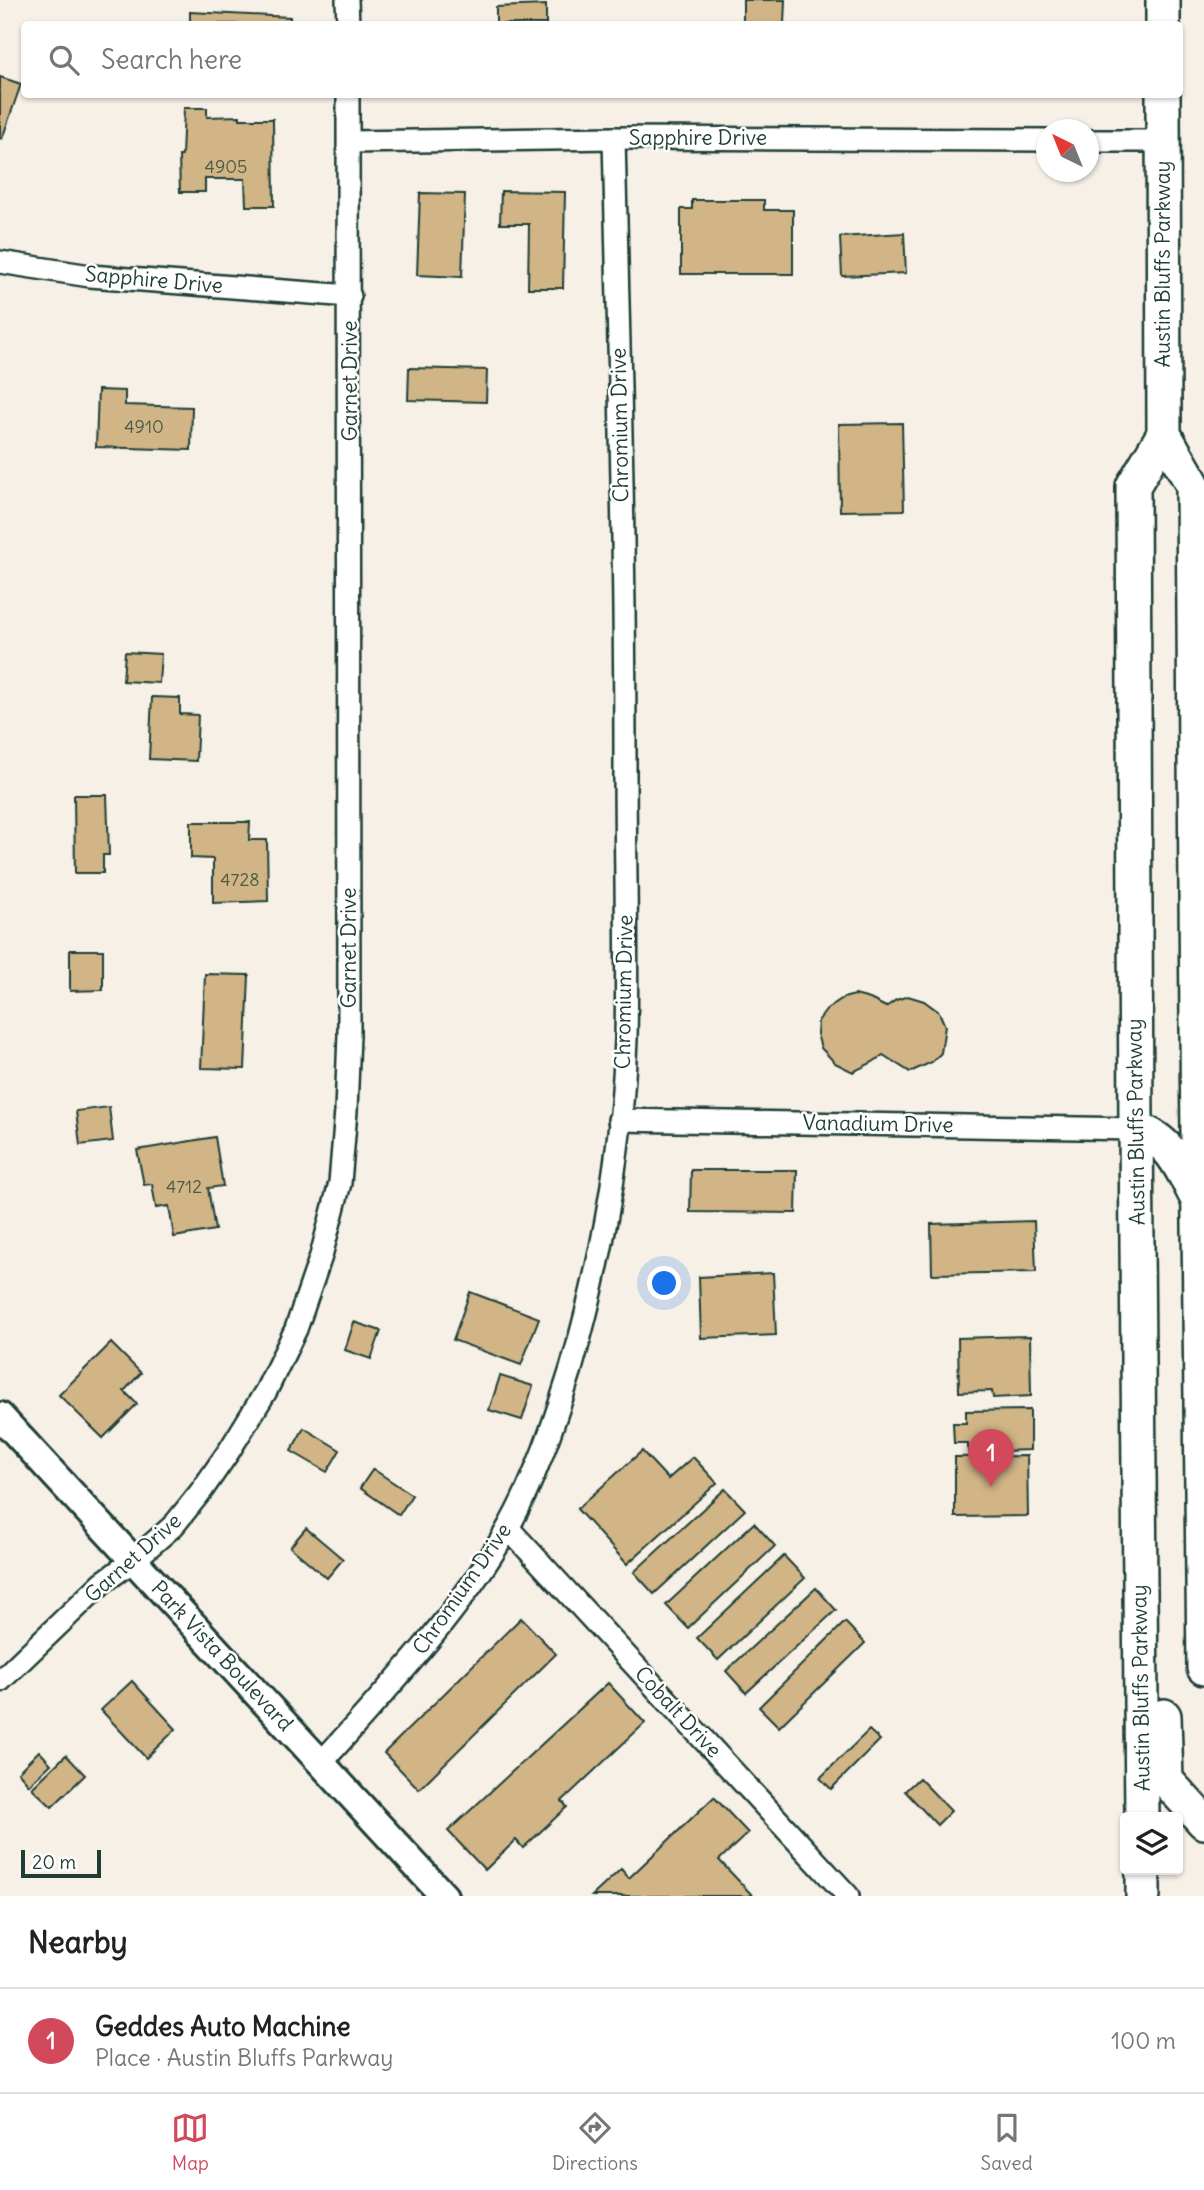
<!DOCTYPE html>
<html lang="en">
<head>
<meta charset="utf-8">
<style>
	body { margin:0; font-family:Delius,sans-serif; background:#f2f2f2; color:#222 }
	.controls { position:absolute; right:21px; bottom:21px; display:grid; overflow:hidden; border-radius:7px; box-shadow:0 2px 5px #0004 }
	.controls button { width:63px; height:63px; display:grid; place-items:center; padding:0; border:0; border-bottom:2px solid #e0e0e0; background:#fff; color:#222; font:35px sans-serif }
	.compass { position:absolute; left:1036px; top:119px; width:63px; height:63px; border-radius:50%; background:#fff; box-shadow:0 2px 5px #0004; rotate:317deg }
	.scale { position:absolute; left:21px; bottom:18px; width:80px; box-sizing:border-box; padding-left:7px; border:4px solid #1f3d34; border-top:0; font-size:19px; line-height:24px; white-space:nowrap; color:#1f3d34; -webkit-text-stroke:5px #fff; paint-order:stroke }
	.you { position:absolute; left:665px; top:1284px; width:24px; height:24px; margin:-18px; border:5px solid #fff; border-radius:50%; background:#1a73e8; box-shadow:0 0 0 10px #1a73e833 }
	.badge { display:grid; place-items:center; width:46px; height:46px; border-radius:50%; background:#d1495b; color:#fff; font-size:23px; font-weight:700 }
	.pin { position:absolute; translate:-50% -58px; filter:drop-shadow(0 2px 4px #0008) }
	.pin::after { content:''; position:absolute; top:37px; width:24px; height:21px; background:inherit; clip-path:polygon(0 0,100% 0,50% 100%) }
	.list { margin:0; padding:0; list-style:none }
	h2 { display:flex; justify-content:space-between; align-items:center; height:91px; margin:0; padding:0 28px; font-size:30px }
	h2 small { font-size:23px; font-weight:400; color:#767676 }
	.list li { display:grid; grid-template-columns:46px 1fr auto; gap:21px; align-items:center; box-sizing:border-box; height:105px; padding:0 28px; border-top:2px solid #e0e0e0 }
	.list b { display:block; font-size:26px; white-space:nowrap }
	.list p { margin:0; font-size:23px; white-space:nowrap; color:#767676 }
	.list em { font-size:23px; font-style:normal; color:#767676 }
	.icon { flex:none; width:38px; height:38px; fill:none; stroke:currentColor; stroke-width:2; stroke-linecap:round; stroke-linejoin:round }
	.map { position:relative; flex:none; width:1204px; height:1896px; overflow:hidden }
	.search { position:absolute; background:#fff; box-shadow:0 2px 5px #0004; left:21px; right:21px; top:21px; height:77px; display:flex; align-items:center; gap:18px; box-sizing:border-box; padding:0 24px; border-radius:7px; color:#767676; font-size:26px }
	.sheet { height:196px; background:#fff }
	nav { display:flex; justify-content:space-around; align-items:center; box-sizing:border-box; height:98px; border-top:2px solid #e0e0e0; background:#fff; font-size:19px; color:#767676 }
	nav a { display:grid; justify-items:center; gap:4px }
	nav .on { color:#d1495b }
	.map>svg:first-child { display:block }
	.building { fill:#d1b586; stroke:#1f3d34; stroke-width:2 }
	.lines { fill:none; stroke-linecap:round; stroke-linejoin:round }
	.minor-casing { stroke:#1f3d34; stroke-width:26 }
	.tertiary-casing { stroke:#1f3d34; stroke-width:32 }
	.primary-casing { stroke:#1f3d34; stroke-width:38 }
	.minor { stroke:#fff; stroke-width:21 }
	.tertiary { stroke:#fff; stroke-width:26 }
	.primary { stroke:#fff; stroke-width:33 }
	.labels { text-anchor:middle; stroke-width:5; stroke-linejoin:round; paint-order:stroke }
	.number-label { font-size:18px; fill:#4c5b48 }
	.street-label { font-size:21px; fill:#1f3d34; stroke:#fff }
</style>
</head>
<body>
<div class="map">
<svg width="1204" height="1896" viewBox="0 0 1204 1896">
	<rect width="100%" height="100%" fill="#f6f0e7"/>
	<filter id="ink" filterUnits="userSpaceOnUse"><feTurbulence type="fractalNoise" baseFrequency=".0143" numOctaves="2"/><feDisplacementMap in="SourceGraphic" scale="14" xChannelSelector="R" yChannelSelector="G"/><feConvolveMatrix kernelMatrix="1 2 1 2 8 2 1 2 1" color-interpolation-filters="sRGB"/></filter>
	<g filter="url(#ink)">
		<g class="building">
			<polygon points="743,0 785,0 784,24 743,24"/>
			<polygon points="546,5 546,24 496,24 496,7"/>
			<polygon points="190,12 290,17 290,24 190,24"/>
			<polygon points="0,77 21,84 2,139 0,138"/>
			<polygon points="184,108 207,108 207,117 240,116 240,119 273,119 274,206 246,206 245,179 205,179 205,192 180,192 179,156 182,156"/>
			<polygon points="501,191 565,192 563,288 528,288 529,224 500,224"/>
			<polygon points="420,193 465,194 462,277 417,275"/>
			<polygon points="692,200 764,200 764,210 793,210 793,274 681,274 681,209 692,209"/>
			<polygon points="904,233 906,273 842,276 840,237"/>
			<polygon points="409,368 487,370 486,402 408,400"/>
			<polygon points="98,390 125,391 125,405 192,407 191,450 96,447"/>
			<polygon points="902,423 904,510 840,511 839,424"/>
			<polygon points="125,652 161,654 159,683 123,681"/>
			<polygon points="152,697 180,698 180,714 198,715 196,761 149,759"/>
			<polygon points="74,795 107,795 109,855 103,855 103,873 75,873"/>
			<polygon points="191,822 250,822 249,840 267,840 268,901 213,903 213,859 191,858"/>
			<polygon points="70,950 103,950 103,990 70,991"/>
			<polygon points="205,974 249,975 245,1069 201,1068"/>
			<polygon points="855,995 870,999 886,1007 896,1000 908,996 924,1001 939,1012 945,1026 941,1053 932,1062 910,1072 883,1055 873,1062 853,1072 835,1063 821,1048 817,1034 818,1021 828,1008 843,998"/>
			<polygon points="109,1107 113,1141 80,1145 76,1111"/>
			<polygon points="215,1137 223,1186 208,1188 215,1230 174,1237 169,1206 156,1208 152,1184 144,1185 137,1150"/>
			<polygon points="691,1170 797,1170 796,1213 690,1212"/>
			<polygon points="1034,1221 1036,1272 932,1274 931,1224"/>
			<polygon points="773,1273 776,1335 701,1338 699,1277"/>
			<polygon points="470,1292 539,1318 521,1365 453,1340"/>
			<polygon points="354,1322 381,1331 371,1359 345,1350"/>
			<polygon points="1030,1336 1031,1396 993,1398 992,1391 959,1392 958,1338"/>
			<polygon points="111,1343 141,1373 124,1391 137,1404 103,1438 59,1395"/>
			<polygon points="500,1376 533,1386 522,1420 489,1410"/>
			<polygon points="1030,1410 1030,1450 968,1452 968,1443 954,1443 953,1423 966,1423 966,1411"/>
			<polygon points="304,1428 340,1450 327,1472 291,1451"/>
			<polygon points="642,1451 668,1479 693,1457 717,1483 627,1564 577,1509"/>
			<polygon points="1027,1456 1028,1516 955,1517 955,1457"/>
			<polygon points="373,1469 412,1495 399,1515 360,1488"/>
			<polygon points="725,1489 745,1510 654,1594 634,1572"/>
			<polygon points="754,1523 775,1546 688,1628 666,1605"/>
			<polygon points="306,1528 343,1559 327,1578 290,1547"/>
			<polygon points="784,1556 805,1578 718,1660 697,1638"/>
			<polygon points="816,1588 836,1610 746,1693 726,1671"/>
			<polygon points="521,1618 556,1654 419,1789 384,1753"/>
			<polygon points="845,1622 865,1643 779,1727 759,1707"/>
			<polygon points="132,1681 176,1729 146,1758 101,1710"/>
			<polygon points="608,1683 645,1723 562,1801 567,1807 523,1848 516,1840 485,1870 448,1831"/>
			<polygon points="869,1730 880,1740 831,1789 820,1778"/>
			<polygon points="39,1751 51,1764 29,1785 18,1772"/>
			<polygon points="66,1755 85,1775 52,1807 32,1788"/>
			<polygon points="919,1778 951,1811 937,1825 905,1791"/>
			<polygon points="714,1797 748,1833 719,1860 753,1896 592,1896 621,1869 629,1878"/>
		</g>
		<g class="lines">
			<defs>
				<g id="minor">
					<polyline points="347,0 348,24"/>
					<polyline points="1088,141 1163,141"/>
					<polyline points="349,142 614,138 1046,140"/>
					<polyline points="0,262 90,276 350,296"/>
					<polyline points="619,1120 1136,1129"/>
					<polyline points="508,1528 848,1896"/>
					<polyline points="0,1681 102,1583 134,1560 174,1525 202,1490 229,1451 266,1391 296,1329 321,1256 340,1183 346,1111 349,1035 348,94"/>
					<path d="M321,1763C385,1692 461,1611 508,1528C536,1478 554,1423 571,1369C602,1262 622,1150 626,1039C628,948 625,856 625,764C625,555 619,346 614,138"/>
				</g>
				<polyline id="tertiary" points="0,1416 444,1896"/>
				<g id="primary">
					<polyline points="1163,0 1163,24"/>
					<path d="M1163,94L1164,434L1193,485C1196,879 1198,1274 1204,1668"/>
					<path d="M1136,1129C1171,1139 1182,1170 1198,1200"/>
					<polyline points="1164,1716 1166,1780 1204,1822"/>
					<polyline points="1142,1817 1136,1129 1133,486 1164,434"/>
					<polyline points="1143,1870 1143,1896"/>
				</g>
			</defs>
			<use href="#minor" class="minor-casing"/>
			<use href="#tertiary" class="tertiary-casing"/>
			<use href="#primary" class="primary-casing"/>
			<use href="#minor" class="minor"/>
			<use href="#tertiary" class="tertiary"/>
			<use href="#primary" class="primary"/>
		</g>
	</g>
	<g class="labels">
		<g class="number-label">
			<text x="226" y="173">4905</text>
			<text x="144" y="433">4910</text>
			<text x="240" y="886">4728</text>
			<text x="184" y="1193">4712</text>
		</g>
		<g class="street-label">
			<text x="698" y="145">Sapphire Drive</text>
			<text transform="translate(1163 264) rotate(-90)" y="7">Austin Bluffs Parkway</text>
			<text transform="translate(154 280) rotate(5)" y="7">Sapphire Drive</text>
			<text transform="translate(350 381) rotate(-90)" y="7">Garnet Drive</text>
			<text transform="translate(620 425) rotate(-91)" y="7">Chromium Drive</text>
			<text transform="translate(349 948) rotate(-90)" y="7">Garnet Drive</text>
			<text transform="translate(624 992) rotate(-89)" y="7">Chromium Drive</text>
			<text transform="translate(1136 1122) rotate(-91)" y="7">Austin Bluffs Parkway</text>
			<text transform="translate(878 1124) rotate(1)" y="7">Vanadium Drive</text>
			<text transform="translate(133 1558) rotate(-42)" y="7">Garnet Drive</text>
			<text transform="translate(462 1589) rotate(-55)" y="7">Chromium Drive</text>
			<text transform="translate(222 1656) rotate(47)" y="7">Park Vista Boulevard</text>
			<text transform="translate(1141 1688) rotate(-91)" y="7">Austin Bluffs Parkway</text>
			<text transform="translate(678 1712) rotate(47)" y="7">Cobalt Drive</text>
		</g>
	</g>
</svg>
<div class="controls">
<button><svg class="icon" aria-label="layers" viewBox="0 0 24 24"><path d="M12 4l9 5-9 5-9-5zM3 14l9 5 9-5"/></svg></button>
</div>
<svg class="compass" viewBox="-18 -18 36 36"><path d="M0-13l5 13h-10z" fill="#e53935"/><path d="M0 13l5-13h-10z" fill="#767676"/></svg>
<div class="scale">20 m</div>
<div class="you"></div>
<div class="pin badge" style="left:991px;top:1487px">1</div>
<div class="search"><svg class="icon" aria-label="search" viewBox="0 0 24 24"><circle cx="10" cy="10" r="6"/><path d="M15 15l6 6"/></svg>Search here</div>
</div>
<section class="sheet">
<h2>Nearby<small></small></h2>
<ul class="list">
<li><span class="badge">1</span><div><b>Geddes Auto Machine</b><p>Place · Austin Bluffs Parkway</p></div><em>100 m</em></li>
</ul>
</section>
<nav>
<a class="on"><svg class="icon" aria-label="map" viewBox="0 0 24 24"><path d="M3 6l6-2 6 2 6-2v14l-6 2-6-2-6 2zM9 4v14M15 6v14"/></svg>Map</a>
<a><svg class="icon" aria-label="directions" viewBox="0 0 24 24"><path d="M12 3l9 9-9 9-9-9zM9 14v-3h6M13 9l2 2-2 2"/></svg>Directions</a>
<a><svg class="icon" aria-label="saved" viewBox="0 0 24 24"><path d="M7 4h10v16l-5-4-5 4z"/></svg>Saved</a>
</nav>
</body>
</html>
